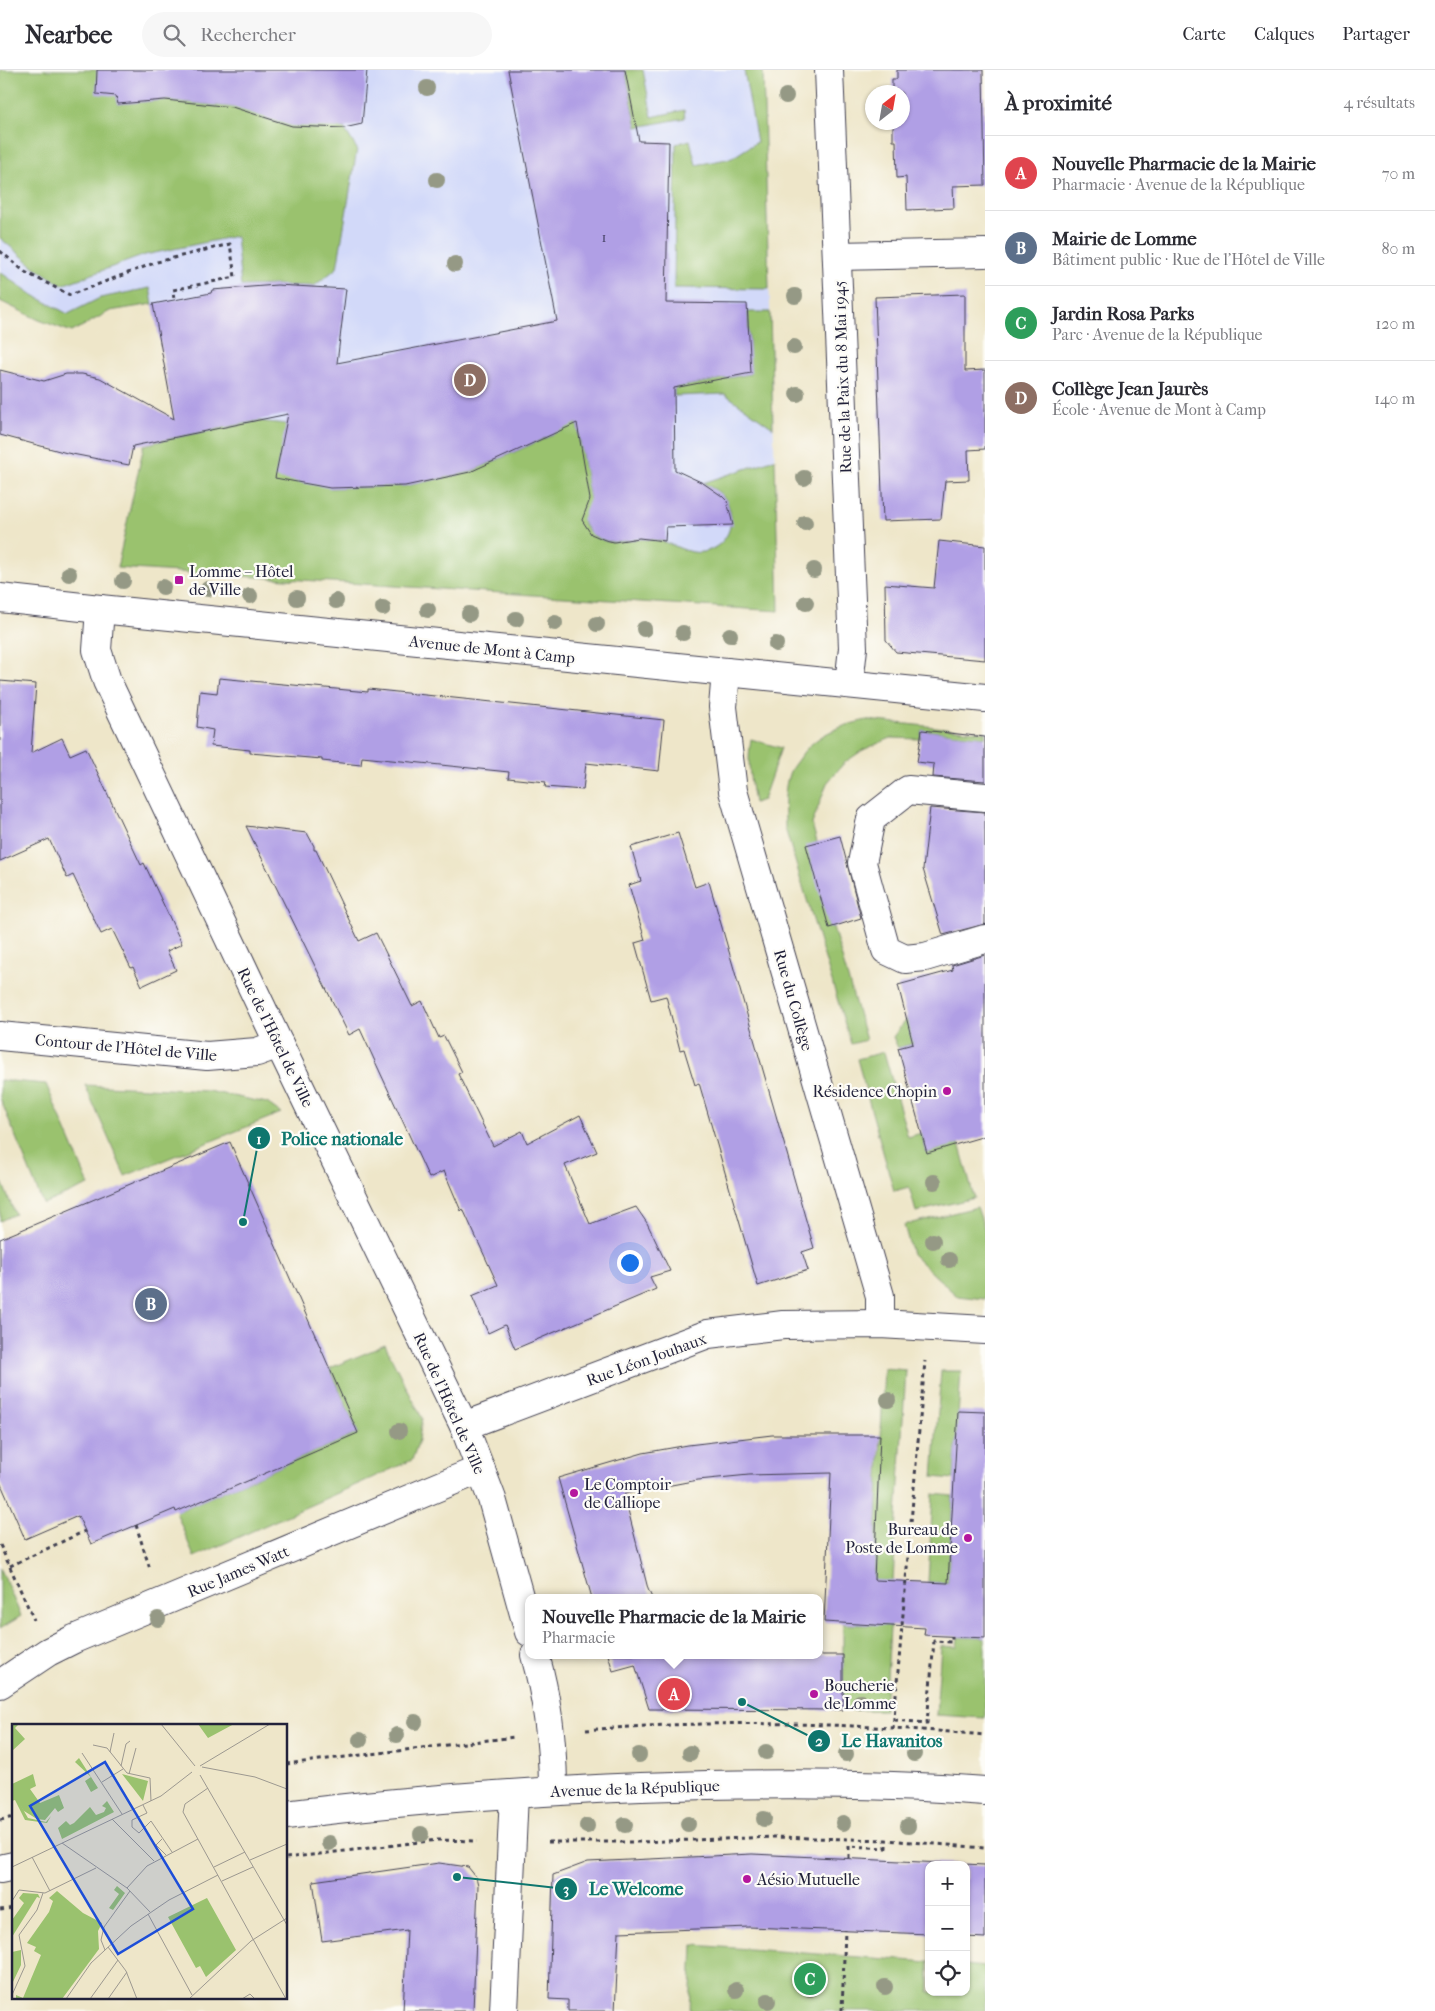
<!DOCTYPE html>
<html lang="fr">
<head>
<meta charset="utf-8">
<style>
	body { margin:0; font-family:"IM FELL French Canon",serif; background:#f7f7f7; color:#2b2b33 }
	.controls { position:absolute; right:15px; bottom:15px; display:grid; overflow:hidden; border-radius:10px; box-shadow:0 1px 4px #0004 }
	.controls button { width:45px; height:45px; display:grid; place-items:center; padding:0; border:0; border-bottom:1px solid #e1e1e2; background:#fff; color:#2b2b33; font:25px sans-serif }
	.compass { position:absolute; left:865px; top:15px; width:45px; height:45px; border-radius:50%; background:#fff; box-shadow:0 1px 4px #0004; rotate:31deg }
	.you { position:absolute; left:629px; top:1192px; width:18px; height:18px; margin:-12px; border:4px solid #fff; border-radius:50%; background:#1a73e8; box-shadow:0 0 0 8px #1a73e833 }
	.badge { display:grid; place-items:center; width:32px; height:32px; border-radius:50%; background:#ea580c; color:#fff; font-size:16px; font-weight:700 }
	.pin { position:absolute; translate:-50% -50%; border:2px solid #fff; box-shadow:0 1px 5px #0006 }
	.popup { position:absolute; left:525px; top:1524px; width:298px; height:65px; box-sizing:border-box; display:grid; place-content:center; border-radius:10px; background:#fff; filter:drop-shadow(0 1px 4px #0005); font-size:16px; white-space:nowrap; color:#7c7c81 }
	.popup b { font-size:19px; color:#2b2b33 }
	.popup::after { content:''; position:absolute; left:50%; top:100%; margin-left:-10px; border:10px solid transparent; border-top-color:#fff }
	.list { margin:0; padding:0; list-style:none }
	h2 { display:flex; justify-content:space-between; align-items:center; height:65px; margin:0; padding:0 20px; font-size:21px }
	h2 small { font-size:16px; font-weight:400; color:#7c7c81 }
	.list li { display:grid; grid-template-columns:32px 1fr auto; gap:15px; align-items:center; box-sizing:border-box; height:75px; padding:0 20px; border-top:1px solid #e1e1e2 }
	.list b { display:block; font-size:19px; white-space:nowrap }
	.list p { margin:0; font-size:16px; white-space:nowrap; color:#7c7c81 }
	.list em { font-size:16px; font-style:normal; color:#7c7c81 }
	.icon { flex:none; width:28px; height:28px; fill:none; stroke:currentColor; stroke-width:2; stroke-linecap:round; stroke-linejoin:round }
	.map { position:relative; flex:none; width:985px; height:1941px; overflow:hidden }
	header { display:flex; align-items:center; gap:30px; box-sizing:border-box; height:70px; padding:0 25px; background:#fff; border-bottom:1px solid #e1e1e2 }
	header strong { font-size:24px }
	nav { display:flex; gap:28px; margin-inline-start:auto; font-size:18px }
	.search { width:350px; height:45px; background:#f7f7f7; display:flex; align-items:center; gap:12px; box-sizing:border-box; padding:0 18px; border-radius:28px; color:#7c7c81; font-size:19px }
	main { display:flex }
	aside { flex:1; background:#fff }
	.map>svg:first-child { display:block }
	.built { fill:#d2d9f9 }
	.green { fill:#9ac26e; stroke:#5e7254 }
	.building { fill:#b09fe5 }
	.lines { fill:none; stroke-linecap:round; stroke-linejoin:round }
	.minor-casing { stroke:#413f50; stroke-width:30 }
	.path { stroke:#413f50; stroke-width:3; stroke-dasharray:4 4; stroke-linecap:butt }
	.minor { stroke:#fff; stroke-width:28 }
	.tree { fill:#959985 }
	.poi-dot { fill:#b5179e; stroke:#fdfcf7; stroke-width:2 }
	.labels { text-anchor:middle; stroke-width:4.5; stroke-linejoin:round; paint-order:stroke }
	.number-label { font-size:14px; fill:#464166 }
	.street-label { font-size:16px; fill:#22223b; stroke:#fdfcf7 }
	.poi-label { font-size:16px; fill:#22223b; stroke:#fdfcf7; text-anchor:start }
	.inset-road { fill:none; stroke:#9c9890; stroke-width:1 }
	.view { fill:#1d4ed8; fill-opacity:0.15; stroke:#1d4ed8; stroke-width:2.5 }
	.inset-edge { fill:none; stroke:#22223b; stroke-width:2.5 }
	.leader { fill:none; stroke:#0f766e; stroke-width:2 }
	.callout-dot { fill:#0f766e; stroke:#fdfcf7; stroke-width:2 }
	.mark-label { font-size:15px; text-anchor:middle; font-weight:bold; fill:#fff }
	.callout-label { font-size:18px; text-anchor:middle; font-weight:bold; fill:#0f766e; stroke:#fdfcf7; stroke-width:4.5; stroke-linejoin:round; paint-order:stroke }
</style>
</head>
<body>
<header>
<strong>Nearbee</strong>
<div class="search"><svg class="icon" aria-label="search" viewBox="0 0 24 24"><circle cx="10" cy="10" r="6"/><path d="M15 15l6 6"/></svg>Rechercher</div>
<nav><a>Carte</a><a>Calques</a><a>Partager</a></nav>
</header>
<main>
<div class="map">
<svg width="985" height="1941" viewBox="0 0 985 1941">
	<rect width="100%" height="100%" fill="#fdfcf7"/>
	<filter id="ink" filterUnits="userSpaceOnUse"><feTurbulence type="fractalNoise" baseFrequency=".02" numOctaves="2"/><feDisplacementMap in="SourceGraphic" scale="10" xChannelSelector="R" yChannelSelector="G"/><feConvolveMatrix kernelMatrix="1 2 1 2 8 2 1 2 1" color-interpolation-filters="sRGB"/></filter>
	<filter id="wash" filterUnits="userSpaceOnUse"><feTurbulence type="fractalNoise" baseFrequency=".0096" numOctaves="4" result="noise"/><feDisplacementMap in="SourceGraphic" scale="20" xChannelSelector="R" yChannelSelector="G"/><feGaussianBlur stdDeviation="1.12" result="paint"/><feColorMatrix in="noise" values="0 0 0 0 0 0 0 0 0 0 0 0 0 0 0 0 0 1.4 0 .05"/><feComposite in="paint" operator="in"/></filter>
	<g filter="url(#wash)">
		<rect width="100%" height="100%" fill="#eee6c9"/>
		<polygon class="built" points="0,0 763,0 779,541 117,498 144,375 178,366 153,234 110,241 72,262 39,250 0,231"/>
		<g class="green">
			<polygon points="0,0 112,0 118,34 165,30 232,37 344,58 357,79 337,198 314,216 277,215 241,216 236,166 145,185 62,215 36,198 0,168"/>
			<polygon points="625,0 643,0 652,47 684,40 685,48 637,57"/>
			<polygon points="744,0 763,0 769,219 674,218 676,74 690,70 696,95 732,88 757,72"/>
			<polygon points="0,202 33,225 68,244 100,228 150,218 153,234 110,241 72,262 39,250 0,231"/>
			<polygon points="748,242 770,242 773,358 725,324 674,326 674,318 750,304"/>
			<path d="M576,348L591,433L583,452C588,462 595,468 606,471C618,474 639,467 656,470C672,472 686,485 703,482C727,477 737,454 727,432C723,423 711,417 703,413L775,389L779,541L117,498L144,375L178,367L258,351L286,354L330,418L405,416L470,402L550,366Z"/>
			<path d="M867,650L985,662V667L922,660L920,669L891,668L863,680L844,693L827,713L812,754L817,772L829,858L833,857L866,970L851,974L785,758C785,741 783,721 789,704C790,700 794,695 797,691C814,665 838,656 867,650Z"/>
			<path d="M751,669L781,678L763,730L754,733C750,711 747,690 751,669Z"/>
			<polygon points="907,948 958,961 898,978 893,967"/>
			<polygon points="884,982 908,1067 921,1063 927,1083 959,1073 974,1128 916,1142 909,1117 894,1121 857,989"/>
			<polygon points="0,1010 46,1014 89,1115 43,1134 0,1028"/>
			<polygon points="85,1015 208,1021 267,1033 281,1043 125,1106"/>
			<polygon points="0,1107 15,1144 0,1151"/>
			<polygon points="977,1137 985,1160 985,1229 957,1226 912,1184 904,1155"/>
			<polygon points="385,1275 422,1348 419,1370 412,1390 194,1487 176,1442 358,1363 330,1298"/>
			<polygon points="884,1298 906,1300 885,1640 843,1640 843,1554 872,1555"/>
			<polygon points="941,1301 961,1301 954,1409 933,1407"/>
			<polygon points="933,1424 953,1426 948,1513 928,1512"/>
			<polygon points="0,1497 21,1546 0,1559"/>
			<polygon points="958,1567 985,1568 985,1648 936,1645 941,1576 957,1577"/>
			<polygon points="693,1875 929,1892 929,1922 966,1922 966,1895 985,1897 985,1941 690,1941"/>
		</g>
		<g id="blocks">
			<g class="building">
				<polygon points="97,0 367,0 362,54 344,58 292,56 232,37 165,30 118,34 116,26 96,24"/>
				<polygon points="508,0 625,0 639,71 669,72 666,233 747,234 751,303 674,318 675,400 703,413 722,426 727,431 733,455 666,457 665,471 639,468 614,472 605,470 591,464 582,450 590,429 577,353 470,402 405,416 330,418 275,408 288,344 133,376 129,395 67,383 0,365 0,300 44,311 66,304 82,304 100,308 174,349 153,234 211,223 212,220 277,215 346,219 337,293 557,251"/>
				<polygon points="897,0 983,0 985,115 953,116 954,138 907,140 906,107 897,108 896,71 893,71 893,52 902,52 902,22 892,22 892,9 897,9"/>
				<polygon points="965,224 965,301 985,300 985,379 968,380 969,410 945,411 941,449 883,451 875,227"/>
				<polygon points="939,471 985,476 985,590 896,582 886,570 885,514 934,518"/>
				<polygon points="219,608 368,622 368,619 664,650 659,701 586,693 583,720 545,717 546,712 508,708 509,702 362,687 361,695 322,691 322,689 250,683 250,680 211,676 213,660 197,657 200,621 217,623"/>
				<polygon points="0,611 36,614 31,683 62,668 70,685 86,678 141,795 144,793 182,874 167,881 176,900 142,916 133,897 131,898 112,859 101,864 73,805 67,808 49,769 0,791"/>
				<polygon points="922,660 985,667 985,711 933,707 934,694 917,692"/>
				<polygon points="930,738 985,742 985,854 943,865 923,799"/>
				<polygon points="246,756 307,763 314,776 314,780 316,780 359,871 376,863 412,936 422,931 439,968 444,966 462,1002 458,1004 493,1076 522,1061 527,1073 580,1045 597,1082 565,1095 590,1154 636,1137 647,1153 670,1201 650,1207 656,1219 515,1279 505,1255 488,1263 472,1226 498,1215 463,1139 461,1141 444,1101 429,1108 360,959 349,965"/>
				<polygon points="678,763 695,817 709,812 814,1178 802,1182 808,1200 758,1216 699,1013 695,1015 684,979 680,980 666,926 651,930 635,873 645,870 629,815 641,811 631,777"/>
				<polygon points="840,766 861,848 829,858 806,775"/>
				<polygon points="985,885 985,1066 927,1083 898,978 913,974 898,915 953,900 952,895"/>
				<polygon points="230,1072 358,1363 176,1442 175,1439 91,1474 78,1446 25,1469 0,1412 0,1169"/>
				<polygon points="958,1341 985,1342 985,1568 924,1565 925,1558 824,1552 831,1403 749,1405 698,1410 624,1424 648,1519 652,1528 592,1528 558,1408 643,1383 688,1375 772,1365 880,1365 874,1510 948,1513"/>
				<polygon points="608,1585 843,1585 843,1640 649,1639 635,1595 613,1601"/>
				<polygon points="752,1784 985,1795 985,1868 966,1867 966,1795 929,1795 929,1864 749,1857 619,1862 615,1941 568,1941 568,1930 549,1929 553,1805 588,1792"/>
				<polygon points="439,1793 468,1797 476,1807 478,1815 473,1941 403,1941 407,1860 322,1871 313,1811"/>
			</g>
		</g>
	</g>
	<g filter="url(#ink)">
		<use href="#blocks" fill-opacity="0" stroke="#413f50" stroke-width="1"/>
		<g class="lines">
			<defs>
				<g id="minor">
					<polyline points="829,0 853,578 849,614"/>
					<polyline points="837,186 985,183"/>
					<polyline points="0,528 100,539 985,628"/>
					<polyline points="100,539 97,580 107,611 279,974 464,1356 492,1429 529,1562"/>
					<polyline points="726,602 723,637 733,721 880,1226 880,1254"/>
					<polyline points="985,727 908,720 871,749 862,793 886,880 905,889 925,887 985,869"/>
					<polyline points="0,966 207,986 257,982 279,974"/>
					<polyline points="464,1356 708,1264 783,1255 880,1254 985,1260"/>
					<path d="M535,1585C548,1631 553,1674 553,1721"/>
					<polyline points="0,1614 48,1582 74,1569 481,1399"/>
					<path d="M286,1745C404,1730 522,1722 641,1717C756,1713 870,1712 985,1721"/>
					<polyline points="0,1799 14,1796"/>
					<polyline points="504,1941 514,1724"/>
				</g>
			</defs>
			<use href="#minor" class="minor-casing"/>
			<g class="path">
				<polyline points="0,181 25,202 70,225 157,192 230,174 235,207 173,220 174,230"/>
				<polyline points="136,1455 150,1499"/>
				<polyline points="0,1475 34,1550"/>
				<polyline points="10,1496 85,1461"/>
				<polyline points="894,1650 927,1653 934,1571 952,1572 952,1566"/>
				<polyline points="893,1659 925,1291"/>
				<path d="M586,1660C719,1649 852,1653 985,1665"/>
				<polyline points="286,1694 515,1667"/>
				<polyline points="0,1750 14,1747"/>
				<polyline points="548,1772 639,1772 775,1767 886,1770 985,1778"/>
				<polyline points="286,1788 437,1770 477,1771"/>
				<polyline points="849,1788 849,1776 886,1778 886,1770"/>
				<polyline points="0,1840 14,1838"/>
				<polyline points="842,1941 845,1860"/>
			</g>
			<use href="#minor" class="minor"/>
		</g>
		<g class="tree">
			<circle cx="427" cy="18" r="8"/>
			<circle cx="786" cy="26" r="8"/>
			<circle cx="437" cy="110" r="8"/>
			<circle cx="455" cy="194" r="8"/>
			<circle cx="795" cy="226" r="8"/>
			<circle cx="794" cy="277" r="8"/>
			<circle cx="797" cy="324" r="8"/>
			<circle cx="804" cy="408" r="8"/>
			<circle cx="805" cy="453" r="8"/>
			<circle cx="814" cy="500" r="8"/>
			<circle cx="69" cy="504" r="8"/>
			<circle cx="123" cy="511" r="8"/>
			<circle cx="163" cy="517" r="8"/>
			<circle cx="208" cy="519" r="8"/>
			<circle cx="250" cy="526" r="8"/>
			<circle cx="297" cy="528" r="8"/>
			<circle cx="336" cy="531" r="8"/>
			<circle cx="806" cy="533" r="8"/>
			<circle cx="383" cy="538" r="8"/>
			<circle cx="428" cy="540" r="8"/>
			<circle cx="469" cy="544" r="8"/>
			<circle cx="516" cy="549" r="8"/>
			<circle cx="555" cy="553" r="8"/>
			<circle cx="597" cy="554" r="8"/>
			<circle cx="644" cy="559" r="8"/>
			<circle cx="683" cy="563" r="8"/>
			<circle cx="730" cy="565" r="8"/>
			<circle cx="776" cy="574" r="8"/>
			<circle cx="934" cy="1112" r="8"/>
			<circle cx="933" cy="1171" r="8"/>
			<circle cx="949" cy="1190" r="8"/>
			<circle cx="888" cy="1330" r="8"/>
			<circle cx="399" cy="1361" r="8"/>
			<circle cx="158" cy="1549" r="8"/>
			<circle cx="860" cy="1632" r="8"/>
			<circle cx="415" cy="1652" r="8"/>
			<circle cx="397" cy="1665" r="8"/>
			<circle cx="360" cy="1670" r="8"/>
			<circle cx="766" cy="1682" r="8"/>
			<circle cx="690" cy="1683" r="8"/>
			<circle cx="846" cy="1684" r="8"/>
			<circle cx="914" cy="1684" r="8"/>
			<circle cx="639" cy="1685" r="8"/>
			<circle cx="764" cy="1749" r="8"/>
			<circle cx="843" cy="1753" r="8"/>
			<circle cx="688" cy="1754" r="8"/>
			<circle cx="625" cy="1755" r="8"/>
			<circle cx="587" cy="1756" r="8"/>
			<circle cx="908" cy="1756" r="8"/>
			<circle cx="421" cy="1764" r="8"/>
			<circle cx="329" cy="1773" r="8"/>
			<circle cx="885" cy="1917" r="8"/>
			<circle cx="810" cy="1919" r="8"/>
			<circle cx="736" cy="1920" r="8"/>
			<circle cx="768" cy="1931" r="8"/>
		</g>
	</g>
	<g class="poi-dot">
		<rect x="174" y="505" width="10" height="10" rx="2.5"/>
		<circle cx="947" cy="1021" r="5"/>
		<circle cx="574" cy="1423" r="5"/>
		<circle cx="968" cy="1468" r="5"/>
		<circle cx="814" cy="1624" r="5"/>
		<circle cx="747" cy="1809" r="5"/>
	</g>
	<g class="labels">
		<g class="number-label">
			<text x="604" y="172">1</text>
		</g>
		<g class="street-label">
			<text transform="translate(842 307) rotate(-92)" y="6">Rue de la Paix du 8 Mai 1945</text>
			<text transform="translate(492 579) rotate(6)" y="6">Avenue de Mont à Camp</text>
			<text transform="translate(794 930) rotate(74)" y="6">Rue du Collège</text>
			<text transform="translate(276 967) rotate(64)" y="6">Rue de l'Hôtel de Ville</text>
			<text transform="translate(126 977) rotate(5)" y="6">Contour de l'Hôtel de Ville</text>
			<text transform="translate(646 1289) rotate(-20)" y="6">Rue Léon Jouhaux</text>
			<text transform="translate(450 1333) rotate(66)" y="6">Rue de l'Hôtel de Ville</text>
			<text transform="translate(238 1501) rotate(-23)" y="6">Rue James Watt</text>
			<text transform="translate(635 1718) rotate(-2)" y="6">Avenue de la République</text>
		</g>
		<g class="poi-label">
			<text x="189" y="507">Lomme – Hôtel<tspan x="189" dy="18">de Ville</tspan></text>
			<text x="937" y="1027" text-anchor="end">Résidence Chopin</text>
			<text x="584" y="1420">Le Comptoir<tspan x="584" dy="18">de Calliope</tspan></text>
			<text x="958" y="1465" text-anchor="end">Bureau de<tspan x="958" dy="18">Poste de Lomme</tspan></text>
			<text x="824" y="1621">Boucherie<tspan x="824" dy="18">de Lomme</tspan></text>
			<text x="757" y="1815">Aésio Mutuelle</text>
		</g>
	</g>
	<g transform="translate(12 1654)">
		<rect width="275" height="275" fill="#eee6c9"/>
		<path d="M0,0H7L3,4L13,15L0,27ZM186,0H222L196,14ZM67,34L86,64L79,68L73,57L79,53L63,38ZM21,50L24,62L18,65L28,79L47,71L52,84L46,88L43,84L33,96L25,95L12,87L5,75L16,94L34,98L39,92L35,99L13,96L3,76L0,77V60ZM110,50L136,57L131,77L121,64ZM95,77L102,88L50,115L46,104L54,97L58,101L62,99L78,83L84,91L92,88L94,84L90,82ZM105,162L113,169L101,186L97,184L107,170L102,166ZM45,167L71,189L90,199L86,207L87,225L50,275H4V271L11,274L29,231L22,227L24,223L15,219L37,188L41,177L37,174ZM11,169L26,170L28,174L25,173L0,213V196L12,179L7,174ZM195,174L224,226L194,253L188,242L184,244L156,193ZM9,226V241L0,260V228Z" fill="#9ac26e"/>
		<path class="inset-road" d="M149,0L183,42M81,21L95,24L115,49L138,54L139,77M98,28L102,9M70,29L110,90M109,42L114,20L118,17M188,42L258,0M190,43L243,53L275,65M117,50L124,24M188,51L275,201M90,58L111,45M196,64L173,80L171,88L274,275M131,81L135,89L120,96V103L127,109L139,97L160,128M100,95L142,137M150,115L144,121L154,131M50,119L115,164L138,188M20,133L38,167M238,136L275,120M0,143L149,72L180,48M202,143L233,128M210,157L241,143M115,164L135,142L186,115M0,177L7,166L33,169L84,144M136,190L180,271M96,223L114,247L125,275M93,226L89,216L92,203L118,167M0,271L13,242L7,211L25,186L31,169M54,275L79,239L119,202L157,176L206,151M78,275L106,236M96,275L115,248M177,275L239,217L275,194M230,275L238,270L243,275"/>
		<path class="view" d="M93,38L181,185L106,230L18,82Z"/>
		<rect width="275" height="275" class="inset-edge"/>
	</g>
	<path class="leader" d="M243 1152L259 1068M742 1632L819 1671M457 1807L566 1819"/>
	<g class="callout-dot">
		<circle cx="243" cy="1152" r="5"/>
		<circle cx="742" cy="1632" r="5"/>
		<circle cx="457" cy="1807" r="5"/>
		<circle cx="259" cy="1068" r="12"/>
		<circle cx="819" cy="1671" r="12"/>
		<circle cx="566" cy="1819" r="12"/>
	</g>
	<g class="mark-label">
		<text x="259" y="1074">1</text>
		<text x="819" y="1676">2</text>
		<text x="566" y="1824">3</text>
	</g>
	<g class="callout-label">
		<text x="342" y="1075">Police nationale</text>
		<text x="892" y="1677">Le Havanitos</text>
		<text x="636" y="1825">Le Welcome</text>
	</g>
</svg>
<div class="controls">
<button>+</button>
<button>−</button>
<button><svg class="icon" aria-label="locate" viewBox="0 0 24 24"><circle cx="12" cy="12" r="6"/><path d="M12 2v4M12 18v4M2 12h4M18 12h4"/></svg></button>
</div>
<svg class="compass" viewBox="-18 -18 36 36"><path d="M0-13l5 13h-10z" fill="#e53935"/><path d="M0 13l5-13h-10z" fill="#7c7c81"/></svg>
<div class="you"></div>
<div class="pin badge" style="left:674px;top:1624px;background:#e0444e">A</div>
<div class="popup"><b>Nouvelle Pharmacie de la Mairie</b>Pharmacie</div>
<div class="pin badge" style="left:151px;top:1234px;background:#5c6f8a">B</div>
<div class="pin badge" style="left:810px;top:1909px;background:#2e9e5b">C</div>
<div class="pin badge" style="left:470px;top:310px;background:#8d6e63">D</div>
</div>
<aside>
<h2>À proximité<small>4 résultats</small></h2>
<ul class="list">
<li><span class="badge" style="background:#e0444e">A</span><div><b>Nouvelle Pharmacie de la Mairie</b><p>Pharmacie · Avenue de la République</p></div><em>70 m</em></li>
<li><span class="badge" style="background:#5c6f8a">B</span><div><b>Mairie de Lomme</b><p>Bâtiment public · Rue de l'Hôtel de Ville</p></div><em>80 m</em></li>
<li><span class="badge" style="background:#2e9e5b">C</span><div><b>Jardin Rosa Parks</b><p>Parc · Avenue de la République</p></div><em>120 m</em></li>
<li><span class="badge" style="background:#8d6e63">D</span><div><b>Collège Jean Jaurès</b><p>École · Avenue de Mont à Camp</p></div><em>140 m</em></li>
</ul>
</aside>
</main>
</body>
</html>
